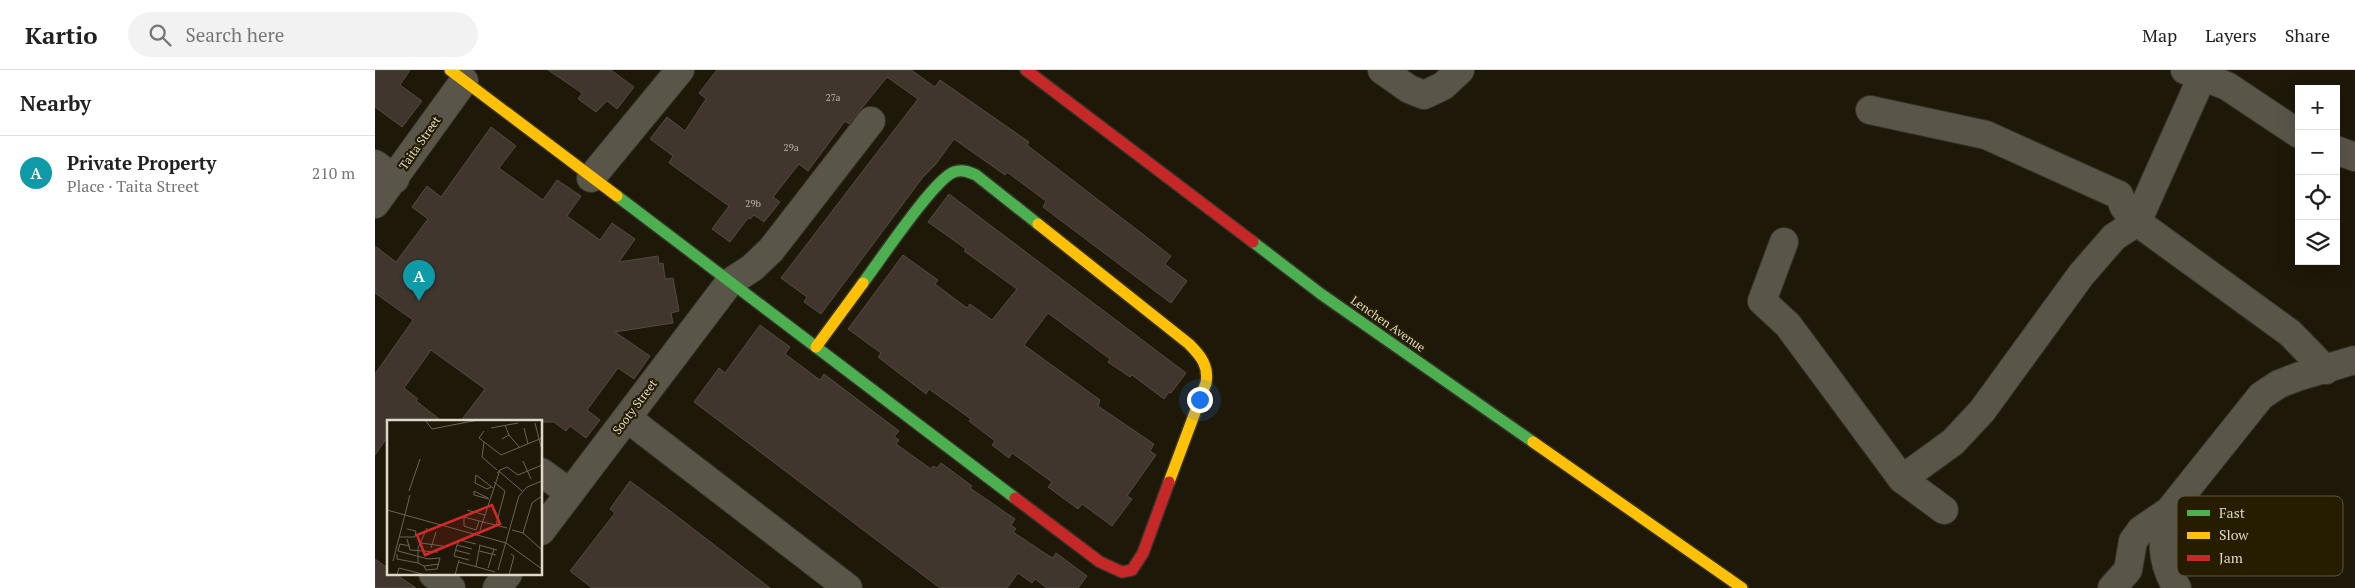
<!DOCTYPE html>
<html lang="en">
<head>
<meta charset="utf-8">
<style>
	body { margin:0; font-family:"PT Serif",serif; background:#f2f2f2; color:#222 }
	.controls { position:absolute; right:15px; top:15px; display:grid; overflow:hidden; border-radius:0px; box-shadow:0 5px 20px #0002 }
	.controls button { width:45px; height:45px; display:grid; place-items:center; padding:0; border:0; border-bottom:1px solid #e0e0e0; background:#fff; color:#222; font:25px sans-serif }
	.you { position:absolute; left:824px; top:329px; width:18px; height:18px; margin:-12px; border:4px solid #fff; border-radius:50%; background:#1a73e8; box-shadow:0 0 0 8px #1a73e833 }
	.badge { display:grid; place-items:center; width:32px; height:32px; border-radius:50%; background:#d93025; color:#fff; font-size:16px; font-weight:700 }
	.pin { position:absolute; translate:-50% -41px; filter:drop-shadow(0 1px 2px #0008) }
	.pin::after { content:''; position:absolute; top:26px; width:18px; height:15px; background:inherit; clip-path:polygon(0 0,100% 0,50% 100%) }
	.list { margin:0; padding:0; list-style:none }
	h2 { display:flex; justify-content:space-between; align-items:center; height:65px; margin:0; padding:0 20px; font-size:21px }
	h2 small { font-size:16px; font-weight:400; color:#767676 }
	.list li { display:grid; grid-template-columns:32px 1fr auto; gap:15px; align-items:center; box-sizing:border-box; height:75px; padding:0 20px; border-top:1px solid #e0e0e0 }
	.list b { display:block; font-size:19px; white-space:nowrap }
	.list p { margin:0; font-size:16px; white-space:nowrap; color:#767676 }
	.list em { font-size:16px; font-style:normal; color:#767676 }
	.icon { flex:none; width:28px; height:28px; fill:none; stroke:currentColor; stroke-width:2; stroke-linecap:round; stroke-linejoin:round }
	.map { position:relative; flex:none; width:1980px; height:518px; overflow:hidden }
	header { display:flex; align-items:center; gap:30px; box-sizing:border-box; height:70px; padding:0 25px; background:#fff; border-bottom:1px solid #e0e0e0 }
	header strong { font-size:24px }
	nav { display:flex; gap:28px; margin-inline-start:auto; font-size:18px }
	.search { width:350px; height:45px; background:#f2f2f2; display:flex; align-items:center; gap:12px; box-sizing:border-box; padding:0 18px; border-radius:28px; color:#767676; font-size:19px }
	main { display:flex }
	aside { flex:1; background:#fff }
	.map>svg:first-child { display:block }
	.building { fill:#40362e; stroke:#534a41 }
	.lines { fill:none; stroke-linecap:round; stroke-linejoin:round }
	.street-casing { stroke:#373329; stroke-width:30 }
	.fast-casing { stroke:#373329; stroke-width:14 }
	.slow-casing { stroke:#373329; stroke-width:14 }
	.jam-casing { stroke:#373329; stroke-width:14 }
	.street { stroke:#5a5549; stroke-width:28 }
	.fast { stroke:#4caf50; stroke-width:11 }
	.slow { stroke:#ffc107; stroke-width:11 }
	.jam { stroke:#c62828; stroke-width:11 }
	.labels { text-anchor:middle; stroke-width:4.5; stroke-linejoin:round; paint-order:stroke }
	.number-label { font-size:10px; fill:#b6b0a1 }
	.street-label { font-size:12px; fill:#ddd8c7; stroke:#261d00 }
	.inset-road { fill:none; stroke:#6a6554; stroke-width:1 }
	.view { fill:#d62828; fill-opacity:0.15; stroke:#d62828; stroke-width:2.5 }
	.inset-edge { fill:none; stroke:#ddd8c7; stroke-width:2.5 }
	.key { fill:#261d00; stroke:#5d553c; stroke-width:1 }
	.key-label { font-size:14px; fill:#ddd8c7 }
</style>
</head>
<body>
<header>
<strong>Kartio</strong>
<div class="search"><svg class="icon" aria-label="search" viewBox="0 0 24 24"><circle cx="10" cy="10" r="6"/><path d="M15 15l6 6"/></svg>Search here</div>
<nav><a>Map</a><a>Layers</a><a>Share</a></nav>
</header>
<main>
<aside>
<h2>Nearby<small></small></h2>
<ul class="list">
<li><span class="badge" style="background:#0f9aa8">A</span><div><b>Private Property</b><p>Place · Taita Street</p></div><em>210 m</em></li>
</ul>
</aside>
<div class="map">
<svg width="1980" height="518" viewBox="0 0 1980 518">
	<rect width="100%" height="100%" fill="#1e1808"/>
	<g class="building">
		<polygon points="0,0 35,0 25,15 47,31 27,57 0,37"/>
		<polygon points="173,0 236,0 259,17 242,39 232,31 221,42 203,29 207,23"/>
		<polygon points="342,0 536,0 560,17 565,10 654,72 652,75 796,186 790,194 812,211 796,233 668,137 671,131 632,102 630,105 579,69 560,95 548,107 446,244 429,232 432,227 406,208 543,29 512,7 474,54 470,51 433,101 424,94 398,127 405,132 389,152 379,145 375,149 373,148 355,172 337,159 354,136 294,93 298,86 275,69 292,47 310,61 331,29 324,23"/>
		<polygon points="116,57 141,76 124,98 168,130 182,110 206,126 192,146 225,170 237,153 260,169 244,192 283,186 284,194 288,193 290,209 298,208 304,241 296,243 298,253 240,262 275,286 259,309 243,298 212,340 225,350 211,368 195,356 191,361 179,352 85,352 110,319 56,280 29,318 43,329 41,331 68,352 14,352 14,365 0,385 0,304 38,250 0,223 0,176 21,192 53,149 37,137 52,116 66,127"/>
		<polygon points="574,124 811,303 796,323 794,322 789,329 757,305 755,307 733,292 735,289 673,243 649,275 725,330 723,336 779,374 775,381 781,385 752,426 757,429 737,456 707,434 703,439 673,417 677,412 637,383 634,388 617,375 620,371 594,351 596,349 554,319 551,324 503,287 506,283 473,259 528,185 563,210 560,214 592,238 595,234 617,250 642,219 589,181 591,179 553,152"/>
		<polygon points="385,255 415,277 410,284 445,310 449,304 524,361 519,367 524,370 521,374 556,399 558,396 562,398 566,393 597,416 595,418 640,449 636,455 641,459 638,462 674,486 678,488 681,483 712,506 703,518 672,518 660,509 657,513 643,503 632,518 565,518 319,332 344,298 350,303"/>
		<polygon points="255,411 290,437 395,518 217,518 195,501 240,443 235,439"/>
		<polygon points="0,489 14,499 14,504 21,504 41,518 0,518"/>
	</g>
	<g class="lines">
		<defs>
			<g id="street">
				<polyline points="1007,0 1034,19 1049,25 1068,16 1085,0"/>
				<polyline points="1810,0 1852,16 1924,64"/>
				<polyline points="1495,40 1611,65 1744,125 1749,137 1762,152 1915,263 1951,300"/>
				<polyline points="1961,80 1980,87"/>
				<polyline points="0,94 20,109"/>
				<polyline points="216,108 305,0"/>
				<polyline points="0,134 89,11"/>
				<polyline points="1409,172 1387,231 1413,255 1527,409 1569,440"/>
				<polyline points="252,348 473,518"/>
				<polyline points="166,402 195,423"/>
				<polyline points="1527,409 1578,372 1607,341 1706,205 1739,167 1762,152 1827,7"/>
				<path d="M1794,441C1786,469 1786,492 1802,518"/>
				<polyline points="166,461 354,213 377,198 396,180 496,51"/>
				<polyline points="58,504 76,518"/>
				<polyline points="122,518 133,504"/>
				<polyline points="1737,518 1753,500 1758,471 1766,460 1794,441 1886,326 1904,314 1925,306 1980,290"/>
			</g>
			<g id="fast">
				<polyline points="242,126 640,428"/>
				<polyline points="878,172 946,224 1158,372"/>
				<path d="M488,213C504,192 559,109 579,102C587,99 594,102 601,105L663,154"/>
			</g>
			<g id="slow">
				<polyline points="75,0 242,126"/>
				<path d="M663,154L814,274C826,286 834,296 831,313L794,412"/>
				<polyline points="441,277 488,213"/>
				<polyline points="1158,372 1367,518"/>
			</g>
			<g id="jam">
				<polyline points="651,0 878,172"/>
				<polyline points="640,428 725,492 747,502 757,500 768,483 794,412"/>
			</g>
		</defs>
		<use href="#street" class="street-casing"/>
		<use href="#fast" class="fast-casing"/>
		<use href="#slow" class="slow-casing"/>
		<use href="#jam" class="jam-casing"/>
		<use href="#street" class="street"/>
		<use href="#fast" class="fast"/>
		<use href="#slow" class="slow"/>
		<use href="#jam" class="jam"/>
	</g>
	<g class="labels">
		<g class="number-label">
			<text x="458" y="31">27a</text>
			<text x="416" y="81">29a</text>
			<text x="378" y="137">29b</text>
		</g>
		<g class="street-label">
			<text transform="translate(45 73) rotate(-55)" y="4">Taita Street</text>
			<text transform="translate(1013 254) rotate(35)" y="4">Lenchen Avenue</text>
			<text transform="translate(260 337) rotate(-53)" y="4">Sooty Street</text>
		</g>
	</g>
	<g transform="translate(12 350)">
		<rect width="155" height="155" fill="#1e1808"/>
		<path class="inset-road" d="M38,0L45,9L91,0M148,3L154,27M104,8L131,3M137,8L141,24M97,11L92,18L114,35L155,18M122,15L133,28M115,19L122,15L118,5M97,22L95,37L110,50M136,41L144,59M113,50L120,47L131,55L155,45M113,52L135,71M107,62L118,71L109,105M104,67L100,69L88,63L89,55L106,68M22,71L33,39M101,78L87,71V75L102,79M0,90L119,123L155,149M80,90L98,95M92,101L89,110L77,106V97L96,102L120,108M93,110L113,50L110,53M125,110L136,113L155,130M136,113L145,83L155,76M12,117H28L29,111L20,109M20,119L23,130L51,132M34,123L56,126M70,125L85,129M92,125L110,130M23,126L13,124L11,131L41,139L53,138L50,149L39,150L37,146M44,128L49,112M68,130L83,134M92,131L109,135M10,134V139L31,143V128L40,108M82,140L67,136L70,125L73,120L89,124M6,141L23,75M72,142L108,152M31,143L37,146L52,144M89,146L93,125M101,148L107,129M111,150L132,76L140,67L155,61M10,155L12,148L39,155M68,155L72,140M122,155L127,136L124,134"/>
		<path class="view" d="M105,85L113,104L38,135L30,115Z"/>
		<rect width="155" height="155" class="inset-edge"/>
	</g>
	<rect x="1802" y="426" width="166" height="80" rx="8" class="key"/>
	<rect x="1812" y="440" width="23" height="6" fill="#4caf50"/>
	<rect x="1812" y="462" width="23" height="7" fill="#ffc107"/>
	<rect x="1812" y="485" width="23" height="6" fill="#c62828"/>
	<g class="key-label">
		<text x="1844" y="448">Fast</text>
		<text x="1844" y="470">Slow</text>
		<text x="1844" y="493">Jam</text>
	</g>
</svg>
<div class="controls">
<button>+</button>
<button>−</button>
<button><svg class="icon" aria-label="locate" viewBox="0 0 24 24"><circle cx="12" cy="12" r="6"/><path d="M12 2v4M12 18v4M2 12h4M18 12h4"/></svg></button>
<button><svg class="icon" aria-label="layers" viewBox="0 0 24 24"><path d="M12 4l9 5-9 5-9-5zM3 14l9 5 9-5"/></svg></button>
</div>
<div class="you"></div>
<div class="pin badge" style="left:44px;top:231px;background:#0f9aa8">A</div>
</div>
</main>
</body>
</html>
